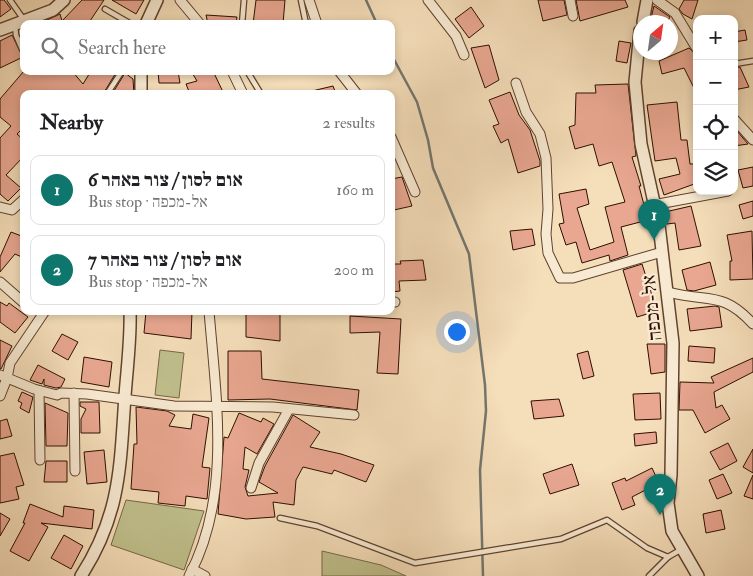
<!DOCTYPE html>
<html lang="en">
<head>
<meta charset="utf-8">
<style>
	body { margin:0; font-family:"IM FELL Double Pica","Frank Ruhl Libre",serif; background:#f2f2f2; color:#202124 }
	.controls { position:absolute; right:15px; top:15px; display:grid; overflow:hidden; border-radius:10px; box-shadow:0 2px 8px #0003 }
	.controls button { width:45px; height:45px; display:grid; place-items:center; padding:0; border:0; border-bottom:1px solid #e0e0e0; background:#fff; color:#202124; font:25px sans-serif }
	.compass { position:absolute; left:633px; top:15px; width:45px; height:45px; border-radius:50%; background:#fff; box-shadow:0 2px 8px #0003; rotate:29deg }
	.you { position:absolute; left:456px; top:331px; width:18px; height:18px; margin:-12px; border:4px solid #fff; border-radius:50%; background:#1a73e8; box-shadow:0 0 0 8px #1a73e833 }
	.badge { display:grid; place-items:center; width:32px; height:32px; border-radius:50%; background:#0f766e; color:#fff; font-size:16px; font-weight:700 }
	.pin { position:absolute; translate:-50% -41px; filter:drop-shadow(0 1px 2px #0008) }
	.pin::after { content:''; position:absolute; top:26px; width:18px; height:15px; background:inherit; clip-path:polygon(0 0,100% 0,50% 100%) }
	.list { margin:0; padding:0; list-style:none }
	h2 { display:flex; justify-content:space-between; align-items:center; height:65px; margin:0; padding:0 20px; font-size:21px }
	h2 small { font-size:16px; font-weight:400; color:#757577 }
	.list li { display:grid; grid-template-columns:32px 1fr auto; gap:15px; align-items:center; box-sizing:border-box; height:70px; margin:0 10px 10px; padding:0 10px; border:1px solid #e0e0e0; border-radius:10px }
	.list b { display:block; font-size:19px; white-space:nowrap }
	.list p { margin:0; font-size:16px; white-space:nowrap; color:#757577 }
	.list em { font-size:16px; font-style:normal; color:#757577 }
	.icon { flex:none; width:28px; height:28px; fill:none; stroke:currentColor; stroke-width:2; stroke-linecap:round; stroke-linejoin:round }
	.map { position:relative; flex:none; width:753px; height:576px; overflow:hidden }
	.search { position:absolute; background:#fff; box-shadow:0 2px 8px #0003; left:20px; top:20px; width:375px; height:55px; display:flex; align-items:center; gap:12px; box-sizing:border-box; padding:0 18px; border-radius:10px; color:#757577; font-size:19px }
	.panel { position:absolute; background:#fff; box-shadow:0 2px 8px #0003; left:20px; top:90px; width:375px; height:225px; border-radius:10px }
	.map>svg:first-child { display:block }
	.green { fill:#c0c08d; stroke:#776746 }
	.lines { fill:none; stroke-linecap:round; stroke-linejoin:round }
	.stream { stroke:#72766e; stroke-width:2.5 }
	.building { fill:#e9a791; stroke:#2e0e00 }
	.service-casing { stroke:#60422e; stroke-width:7 }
	.minor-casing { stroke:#60422e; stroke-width:11 }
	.tertiary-casing { stroke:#60422e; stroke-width:14 }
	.service { stroke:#f8ead2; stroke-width:4.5 }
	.minor { stroke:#f8ead2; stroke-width:9 }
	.tertiary { stroke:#f8ead2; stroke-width:11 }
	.labels { text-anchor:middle; stroke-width:4.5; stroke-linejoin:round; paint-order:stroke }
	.street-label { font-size:19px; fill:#2e0e00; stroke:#f8ead2 }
</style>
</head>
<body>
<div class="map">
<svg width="753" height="576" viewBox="0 0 753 576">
	<rect width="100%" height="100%" fill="#f5deba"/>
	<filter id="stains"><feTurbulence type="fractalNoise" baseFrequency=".004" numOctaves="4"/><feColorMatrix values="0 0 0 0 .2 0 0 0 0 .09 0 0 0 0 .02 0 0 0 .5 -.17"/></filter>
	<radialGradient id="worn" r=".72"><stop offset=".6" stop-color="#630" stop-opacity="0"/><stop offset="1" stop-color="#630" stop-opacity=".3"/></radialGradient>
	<g class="green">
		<polygon points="160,350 184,353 179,398 155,395"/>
		<polygon points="126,500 204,511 184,570 111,545"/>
		<polygon points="322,551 381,565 406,576 322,576"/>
	</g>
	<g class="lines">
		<g class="stream">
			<polyline points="366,0 377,24"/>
			<polyline points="391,54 417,102 428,140 433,168 469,254 485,385 486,411 480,470 483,576"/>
		</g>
	</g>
	<g class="building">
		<polygon points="0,0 4,0 11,9 0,17"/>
		<polygon points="82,0 104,0 88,24 38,24 60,14 62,21"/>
		<polygon points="112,0 144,0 136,14"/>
		<polygon points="256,0 285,0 283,24 253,24"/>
		<polygon points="538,0 564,0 567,15 543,21"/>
		<polygon points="576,0 625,0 628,7 580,21"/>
		<polygon points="684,0 698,0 692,19 683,14 679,9"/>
		<polygon points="654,6 670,17 667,22 660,22 651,18"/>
		<polygon points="471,7 484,26 469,38 455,19"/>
		<polygon points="206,15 237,17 236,24 208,24"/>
		<polygon points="745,30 747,40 734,42 734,32"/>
		<polygon points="12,35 23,57 0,68 0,41"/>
		<polygon points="619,41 631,43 627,63 616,61"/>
		<polygon points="489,45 499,80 485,88 471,48"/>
		<polygon points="689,48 697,55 697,94 684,68 662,74 659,61"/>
		<polygon points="740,67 749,87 734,90 734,68"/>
		<polygon points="24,71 72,71 83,84 91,71 117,71 103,94 24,94 24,127 17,134 24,140 24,156 6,175 21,188 8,201 0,194 0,138 11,126 0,117 0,99"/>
		<polygon points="158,71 178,71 180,83 159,83"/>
		<polygon points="191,71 213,71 224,94 190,94 186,84 197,81"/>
		<polygon points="125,73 133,79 134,94 112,94"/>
		<polygon points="628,84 636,156 632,157 641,186 639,186 648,220 621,227 628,255 610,261 609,255 582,263 576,242 566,245 559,224 564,223 559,194 586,189 589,204 577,208 590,250 614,242 605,207 625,202 612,162 599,166 593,144 575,149 569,127 575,125 576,93 596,93 595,85"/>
		<polygon points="333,86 336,94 313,94 312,91"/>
		<polygon points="510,92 519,115 530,130 540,161 540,166 518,173 508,139 501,143 493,126 499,124 489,100"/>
		<polygon points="677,102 681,140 687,140 690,164 697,164 697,183 664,195 659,179 680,174 676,158 655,161 647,105"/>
		<polygon points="737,131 748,144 734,146 734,132"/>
		<polygon points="753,167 753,186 743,188 738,170"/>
		<polygon points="402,177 412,206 394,210 391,179"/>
		<polygon points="753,201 753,216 743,219 739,205"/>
		<polygon points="691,206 701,246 679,250 675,223 667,224 665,212"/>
		<polygon points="532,229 535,245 513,250 510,231"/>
		<polygon points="752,231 753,279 730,280 730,261 732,261 727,235"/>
		<polygon points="11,232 24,237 24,258 15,254 0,272 0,257"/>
		<polygon points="423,260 426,280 399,281 400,291 391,292 391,264 401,264 400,261"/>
		<polygon points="710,262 716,285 694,291 687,290 682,270"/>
		<polygon points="642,264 657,311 637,317 623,270"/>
		<polygon points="0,302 7,306 9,303 28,317 15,333 0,322"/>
		<polygon points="715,306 719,307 722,327 690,331 687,309"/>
		<polygon points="146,311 192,311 191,339 144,333"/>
		<polygon points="246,311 280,311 280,341 246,337"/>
		<polygon points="350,316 401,319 398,374 377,373 380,332 350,333"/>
		<polygon points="62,334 78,342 68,360 52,351"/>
		<polygon points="0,340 12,346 1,369 0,369"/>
		<polygon points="647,344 665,344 665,372 651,374"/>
		<polygon points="689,346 715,348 714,363 688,361"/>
		<polygon points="228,351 261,351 262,379 359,390 357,410 270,399 228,400"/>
		<polygon points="588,351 594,376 583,379 577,354"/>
		<polygon points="84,357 112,362 109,387 81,382"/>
		<polygon points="753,358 753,372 714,392 716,408 722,405 730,419 705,433 693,410 679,410 680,382 714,383 711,377"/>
		<polygon points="38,365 65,379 61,387 56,388 44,385 44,379 42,384 30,380"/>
		<polygon points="22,392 33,397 29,413 20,408 22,403 18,401"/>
		<polygon points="660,393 661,419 635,420 633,394"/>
		<polygon points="559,399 564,416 534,419 531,401"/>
		<polygon points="80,402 99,402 100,433 81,433 81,419 86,409 80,406"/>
		<polygon points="45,403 68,413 67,446 46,446"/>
		<polygon points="136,407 167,411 175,415 169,426 191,429 193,414 209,418 202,467 210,468 207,499 186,496 185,506 158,503 159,492 131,489 134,444 137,444"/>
		<polygon points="239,413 261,422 263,418 274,424 257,454 245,447 243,469 249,470 245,487 248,496 278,493 259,482 265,466 293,415 320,432 310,447 341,454 374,465 366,482 334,470 332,474 303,467 296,480 294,505 273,502 275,517 246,519 218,514 224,437 228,438"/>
		<polygon points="7,419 12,436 0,439 0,421"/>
		<polygon points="656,432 657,443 635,446 634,434"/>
		<polygon points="728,443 737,461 720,470 710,452"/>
		<polygon points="753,449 753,473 743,467"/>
		<polygon points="104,450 107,482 87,484 84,452"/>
		<polygon points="14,453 24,485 16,487 19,499 0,503 0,456"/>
		<polygon points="46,461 67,461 67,482 44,482"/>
		<polygon points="572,464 579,485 550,494 543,474"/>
		<polygon points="652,468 659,483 632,497 635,505 622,510 612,483 625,478 626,481"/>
		<polygon points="723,474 732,493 717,499 709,480"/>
		<polygon points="753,475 753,499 744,496"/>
		<polygon points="30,504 63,517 64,506 94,510 92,529 41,523 48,527 29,561 10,551 25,523 23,523"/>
		<polygon points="721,510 725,529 706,533 703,514"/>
		<polygon points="0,513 10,519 0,536"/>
		<polygon points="64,535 83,546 71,569 51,558"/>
	</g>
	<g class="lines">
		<defs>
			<g id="service">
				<polyline points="10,0 24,20"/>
				<polyline points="301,0 306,24"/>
				<polyline points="105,9 131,24"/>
				<polyline points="242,24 244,0"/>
				<polyline points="15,25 16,35 22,49"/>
				<polyline points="734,64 753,61"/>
				<polyline points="247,71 261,94"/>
				<polyline points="107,94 122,71"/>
				<polyline points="280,518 317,526 415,563 561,539 607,520 647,548 668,557 682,549"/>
				<polyline points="649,576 668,557"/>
			</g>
			<g id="minor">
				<polyline points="180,0 200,24"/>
				<polyline points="309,0 317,24"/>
				<polyline points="428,0 456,36 464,55"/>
				<polyline points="570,0 573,16"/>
				<polyline points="657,0 675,13 697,49"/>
				<polyline points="232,71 243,94"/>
				<polyline points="339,71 357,94"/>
				<polyline points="516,83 526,112 540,134 546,158 548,209 546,234 548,253 560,278 573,278 662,252"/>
				<polyline points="734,119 753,140"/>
				<polyline points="391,137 415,192"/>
				<polyline points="653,205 728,191"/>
				<polyline points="0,207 12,210 24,199"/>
				<polyline points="0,282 24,303"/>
				<path d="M668,292C708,303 722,290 753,324"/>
				<polyline points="391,302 395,302"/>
				<polyline points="0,375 34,389 57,395 61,393 87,394 174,406 273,407 354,415"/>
				<polyline points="39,391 40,460"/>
				<polyline points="74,393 75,471"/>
				<polyline points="0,396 7,378 10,363 45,311"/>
				<polyline points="251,488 259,463 289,409"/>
				<polyline points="192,569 205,576"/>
				<path d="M189,576C232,496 216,398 209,311"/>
			</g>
			<g id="tertiary">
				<polyline points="643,22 647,0"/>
				<polyline points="146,24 157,0"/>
				<polyline points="0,30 53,10 64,0"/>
				<polyline points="640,31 635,82 641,144 659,225 673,343 671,475 668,503 672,531 698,576"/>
				<polyline points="141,71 141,94"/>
				<path d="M81,576C121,514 120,466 125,396C127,368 131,339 130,311"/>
			</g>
		</defs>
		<use href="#service" class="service-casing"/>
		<use href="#minor" class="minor-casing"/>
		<use href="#tertiary" class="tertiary-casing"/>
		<use href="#service" class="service"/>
		<use href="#minor" class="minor"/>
		<use href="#tertiary" class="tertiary"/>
	</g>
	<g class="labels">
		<g class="street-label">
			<text transform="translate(651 308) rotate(-96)" y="7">אל-מכפה</text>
		</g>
	</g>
	<rect width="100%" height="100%" filter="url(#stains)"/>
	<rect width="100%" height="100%" fill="url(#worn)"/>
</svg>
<div class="controls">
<button>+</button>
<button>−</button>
<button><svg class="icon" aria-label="locate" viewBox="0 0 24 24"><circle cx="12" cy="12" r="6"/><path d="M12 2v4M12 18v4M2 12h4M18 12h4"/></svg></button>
<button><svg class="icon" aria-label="layers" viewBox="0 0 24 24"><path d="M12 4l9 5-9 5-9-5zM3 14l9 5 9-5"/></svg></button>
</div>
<svg class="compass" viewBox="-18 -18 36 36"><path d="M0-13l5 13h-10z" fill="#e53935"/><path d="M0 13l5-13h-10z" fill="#757577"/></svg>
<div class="you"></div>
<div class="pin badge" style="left:654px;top:240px">1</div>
<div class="pin badge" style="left:660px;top:515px">2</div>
<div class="search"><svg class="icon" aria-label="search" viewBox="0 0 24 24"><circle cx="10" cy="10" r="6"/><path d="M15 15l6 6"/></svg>Search here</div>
<section class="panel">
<h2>Nearby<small>2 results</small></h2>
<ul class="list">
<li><span class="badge">1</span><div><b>אום לסון / צור באהר 6</b><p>Bus stop · אל-מכפה</p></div><em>160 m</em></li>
<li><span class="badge">2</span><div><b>אום לסון / צור באהר 7</b><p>Bus stop · אל-מכפה</p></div><em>200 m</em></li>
</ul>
</section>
</div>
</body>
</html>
